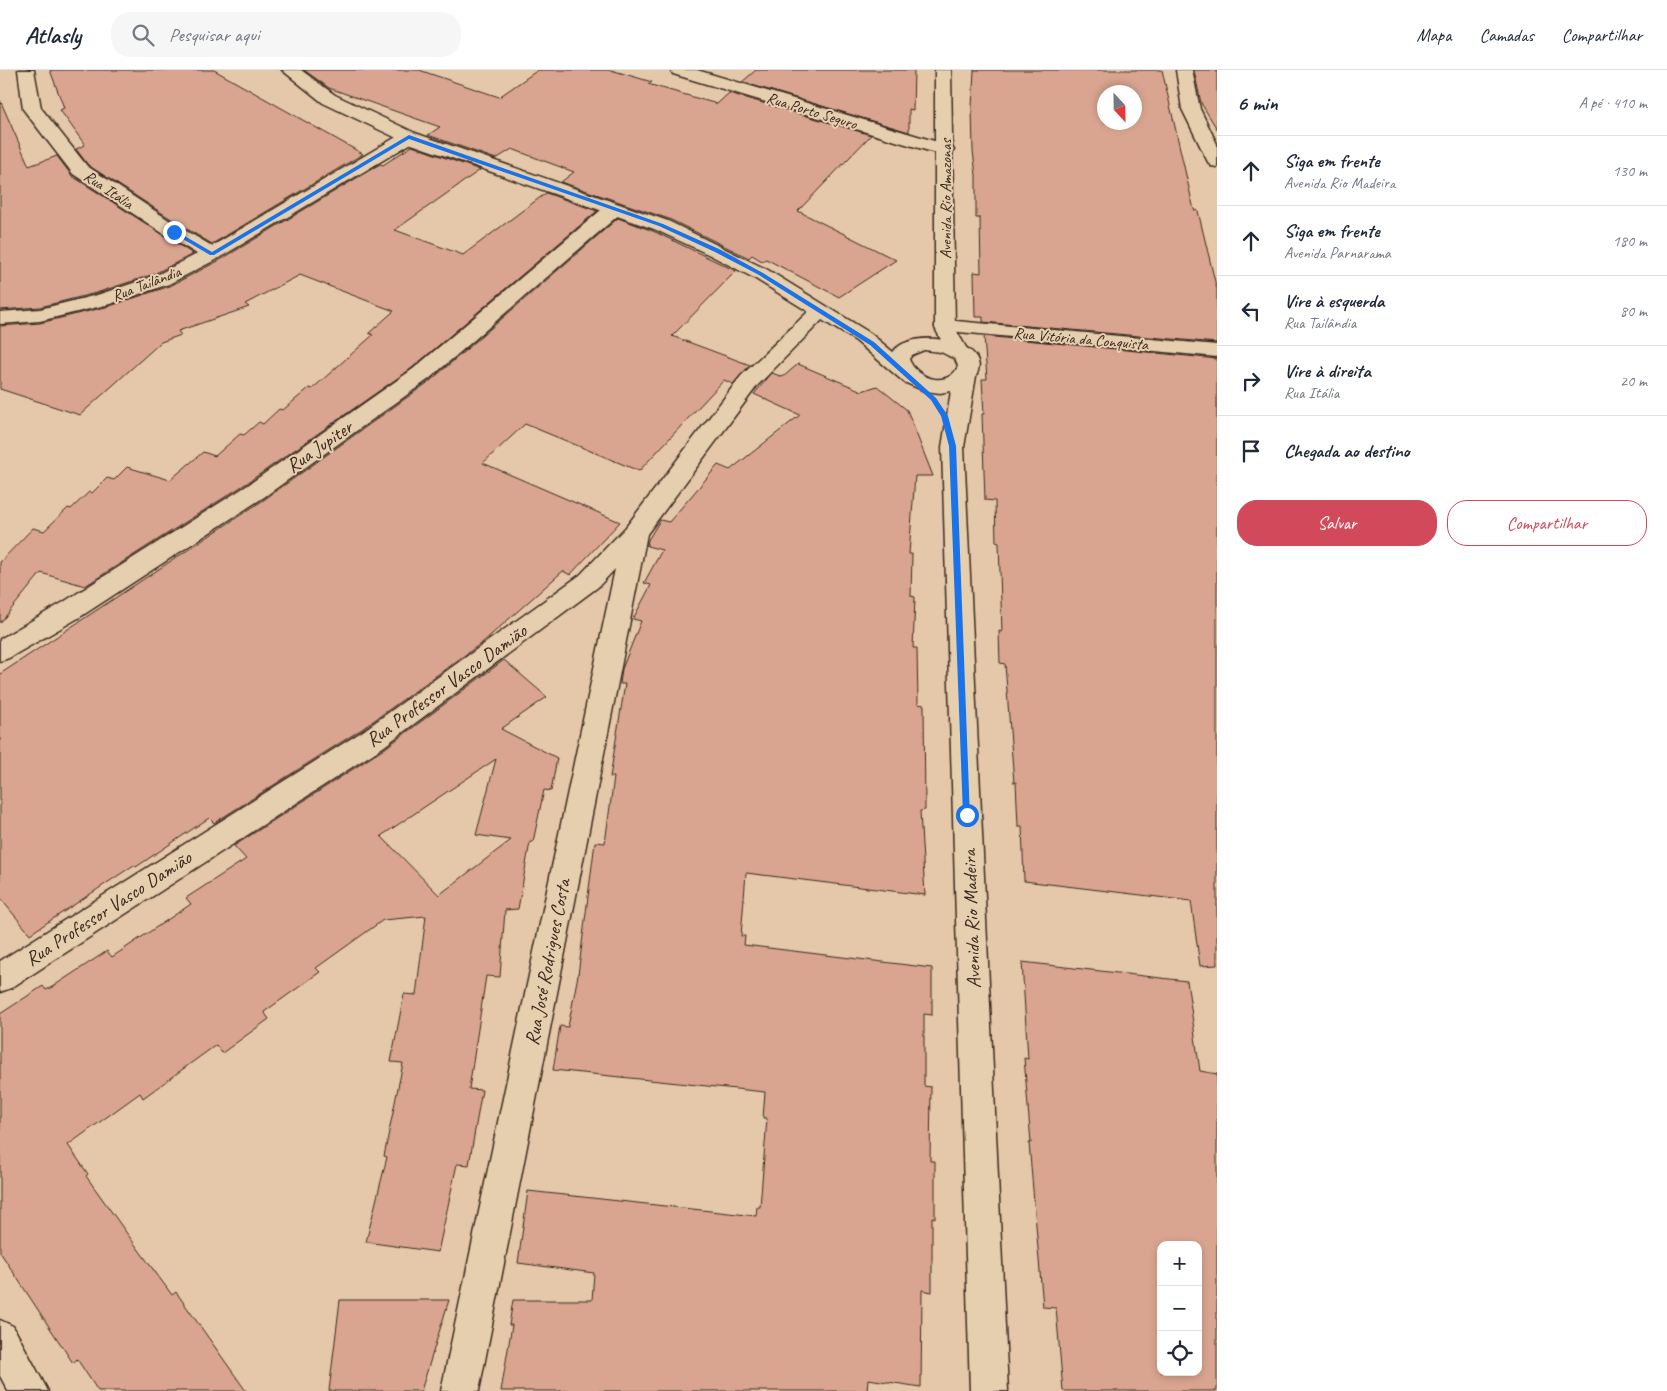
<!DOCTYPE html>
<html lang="pt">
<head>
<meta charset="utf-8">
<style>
	body { margin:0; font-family:Caveat,sans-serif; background:#f6f6f7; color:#1f2937 }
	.controls { position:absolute; right:15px; bottom:15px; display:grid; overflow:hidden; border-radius:10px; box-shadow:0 2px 8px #0003 }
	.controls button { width:45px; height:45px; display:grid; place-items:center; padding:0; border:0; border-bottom:1px solid #e0e1e3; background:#fff; color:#1f2937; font:25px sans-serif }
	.compass { position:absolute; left:1097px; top:15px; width:45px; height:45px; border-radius:50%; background:#fff; box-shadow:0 2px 8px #0003; rotate:158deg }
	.stop { position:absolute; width:15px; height:15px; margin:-11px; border:4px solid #1a73e8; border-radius:50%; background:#fff }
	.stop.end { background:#1a73e8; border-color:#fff; box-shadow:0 1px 5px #0008 }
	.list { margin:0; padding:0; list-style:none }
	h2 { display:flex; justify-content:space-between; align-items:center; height:65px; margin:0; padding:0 20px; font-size:21px }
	h2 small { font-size:16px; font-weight:400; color:#747a83 }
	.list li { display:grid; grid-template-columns:32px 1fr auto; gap:15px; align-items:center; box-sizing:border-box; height:70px; padding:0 20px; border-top:1px solid #e0e1e3 }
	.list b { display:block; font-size:19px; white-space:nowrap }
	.list p { margin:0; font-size:16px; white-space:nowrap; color:#747a83 }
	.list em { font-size:16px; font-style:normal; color:#747a83 }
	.actions { display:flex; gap:10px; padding:15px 20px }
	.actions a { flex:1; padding:11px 0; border:1px solid #d1495b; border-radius:20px; text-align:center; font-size:18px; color:#d1495b }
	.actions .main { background:#d1495b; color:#fff }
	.icon { flex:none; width:28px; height:28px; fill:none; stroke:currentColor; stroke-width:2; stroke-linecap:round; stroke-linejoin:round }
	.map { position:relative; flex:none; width:1217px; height:1321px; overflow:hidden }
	header { display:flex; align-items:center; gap:30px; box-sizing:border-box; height:70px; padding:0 25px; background:#fff; border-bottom:1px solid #e0e1e3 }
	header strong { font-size:24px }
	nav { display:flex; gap:28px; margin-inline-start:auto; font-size:18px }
	.search { width:350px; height:45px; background:#f6f6f7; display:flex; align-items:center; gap:12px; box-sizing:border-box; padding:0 18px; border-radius:20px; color:#747a83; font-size:19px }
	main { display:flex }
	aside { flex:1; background:#fff }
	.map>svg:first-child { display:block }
	.building { fill:#d9a590; stroke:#3b2a1e; fill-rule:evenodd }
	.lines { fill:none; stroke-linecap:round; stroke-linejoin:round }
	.minor-casing { stroke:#3b2a1e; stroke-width:3 }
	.tertiary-casing { stroke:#3b2a1e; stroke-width:3 }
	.secondary-casing { stroke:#3b2a1e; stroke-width:3 }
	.minor { fill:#e6cfaf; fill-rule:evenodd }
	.tertiary { fill:#e6cfaf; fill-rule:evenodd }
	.secondary { fill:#e6cfaf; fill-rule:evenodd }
	.route { fill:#1a73e8 }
	.labels { text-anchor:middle; stroke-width:4; stroke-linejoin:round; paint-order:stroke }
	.far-street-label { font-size:16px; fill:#3b2a1e; stroke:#e6cfaf }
	.street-label { font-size:20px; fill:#3b2a1e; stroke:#e6cfaf }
</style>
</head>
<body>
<header>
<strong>Atlasly</strong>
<div class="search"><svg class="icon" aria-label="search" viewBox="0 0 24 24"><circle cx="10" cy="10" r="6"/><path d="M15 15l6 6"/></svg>Pesquisar aqui</div>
<nav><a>Mapa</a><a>Camadas</a><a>Compartilhar</a></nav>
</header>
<main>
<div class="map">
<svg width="1217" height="1321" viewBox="0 0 1217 1321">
	<rect width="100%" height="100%" fill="#e5c8aa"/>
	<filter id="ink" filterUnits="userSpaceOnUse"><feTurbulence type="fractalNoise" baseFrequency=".02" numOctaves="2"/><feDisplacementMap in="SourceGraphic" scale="10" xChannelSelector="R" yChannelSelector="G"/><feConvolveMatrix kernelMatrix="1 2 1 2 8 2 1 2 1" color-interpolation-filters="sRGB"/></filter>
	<g filter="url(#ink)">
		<g class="building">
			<polygon points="50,0 214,0 363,84 212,174 182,156 88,95 76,79 85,75 60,40 64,38"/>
			<polygon points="304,0 419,0 499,27 538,0 611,0 652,12 648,14 717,34 729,23 871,65 798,141 896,190 839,227 766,189 762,191 752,185 749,188 669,149 561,112 574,102 512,79 496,89 428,65 440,57 329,18"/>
			<polygon points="756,0 914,0 913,40 909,39 909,62 742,12"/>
			<path d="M974,0H1162L1194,140L1198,141L1217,220V273L983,252V247H975L974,202L981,203L980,148H976V105L973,81L972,37ZM1104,22H1134V52H1104Z"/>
			<polygon points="1194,0 1217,0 1217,59 1201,33"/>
			<polygon points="0,30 29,96 57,86 72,106 193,184 154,204 96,223 40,237 0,240"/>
			<polygon points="412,76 480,100 395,160 463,185 546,123 597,141 412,298 247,413 85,516 41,503 0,553 0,492 33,458 44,461 68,438 71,439 89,422 92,423 107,408 114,410 127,397 170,410 203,382 215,386 240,364 244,365 259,352 263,354 279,339 283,340 309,318 312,319 373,265 369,263 394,241 300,205 245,234 249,237 178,261 181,265 161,272 80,345 0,319 0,256 40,253 110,236 170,216 220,190 380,94 383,95"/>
			<polygon points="618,148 653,161 736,201 672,266 750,295 733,314 724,310 639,401 525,354 483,393 620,452 570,505 563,501 483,572 362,659 214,753 209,748 136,797 134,795 30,864 0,828 0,604 265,429 430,311"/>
			<polygon points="984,266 1217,289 1217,895 1200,896 1191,831 1024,811 1022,756 1018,756 1016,712 1014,713 1005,594 1000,593 999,561 1002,562 999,473 996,472 995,431 985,430 982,344 984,344 982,309 987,309"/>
			<polygon points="798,294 862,321 877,316 907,340 933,406 915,406 909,484 912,484 911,526 915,527 913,578 917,578 918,634 924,635 925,740 920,741 925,825 746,803 741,866 745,866 744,875 932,898 932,945 924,944 924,1016 931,1017 930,1091 935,1091 935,1148 932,1147 932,1222 922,1220 921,1317 868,1309 867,1321 501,1321 512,1255 509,1255 513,1230 592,1230 594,1203 518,1193 528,1121 756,1146 757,1137 760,1137 767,1048 763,1048 765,1022 553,1000 560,956 568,957 578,905 595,772 605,773 614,707 610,707 625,614 620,614 622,599 641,551 633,549 651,515 644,513 662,480 647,476 648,470 660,450 669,452 718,395 730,400 800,345 754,324 772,303 783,307"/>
			<path d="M504,590L547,627L501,659L557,688L551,721L544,720L533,772H530L518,839L505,840L500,907L486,906L469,1019L482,1020L469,1095L457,1094L438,1182L366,1172L387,1087L384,1086L403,993L391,992L404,924L416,925L426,846L383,850L316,898L320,902L264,942L269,949L222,983L216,975L143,1028L140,1023L68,1075L88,1104L86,1106L128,1165L172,1225L176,1222L246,1321H98L77,1289L73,1293L0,1182V944L43,916L46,920L52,917L107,881L112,887L191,834L186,828L246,789L234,776L384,679ZM496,689L476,765L511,770L439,825L381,766Z"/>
			<path d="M1022,892L1187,911L1200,1001L1217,1004V1321H1063L1056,1238L1043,1237L1029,1073H1031L1024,988L1028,989ZM1161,1175H1198V1302H1161Z"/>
			<polygon points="340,1230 449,1230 421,1321 329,1321"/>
		</g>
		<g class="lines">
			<defs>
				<g id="minor">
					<polygon points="18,0 34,0 41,38 87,96 181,158 212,176 403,63 409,62 415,63 418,67 415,71 219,188 169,214 110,234 40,251 0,254 0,242 40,239 97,225 155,206 197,184 167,166 73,104 23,39"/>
					<polygon points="671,0 697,0 951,76 954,80 951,84 945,85 939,84 673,4"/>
					<polygon points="1176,0 1192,0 1200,39 1217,74 1217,97 1211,96 1208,92 1182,39"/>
					<polygon points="614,133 621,135 624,139 621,143 429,309 264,427 80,547 9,588 0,591 0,569 62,533 248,415 413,299 607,135"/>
					<polygon points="820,235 827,237 830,241 827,245 757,316 647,464 479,1321 441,1321 615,499 598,517 383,677 11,918 0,922 0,891 363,661 580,505 626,457 741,306 813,237"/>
					<polygon points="945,250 1217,275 1217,287 938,260 935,256 938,252"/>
					<polygon points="0,1250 13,1256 48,1321 8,1321 0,1306"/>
				</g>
				<polygon id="tertiary" points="935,0 951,0 955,258 968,281 965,286 957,287 949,286 935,258"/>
				<path id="secondary" d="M282,0H301L335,25L415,63L668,151L768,200L870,263L893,282C910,256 995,270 976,306L964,377L1008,1321H970L942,377L951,321L940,323L925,321L904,312L856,271L754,208L710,185L654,159L403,71L323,33ZM924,280L941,282L955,289L958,296C949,319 916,309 909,289L912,285Z"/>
			</defs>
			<use href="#minor" class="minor-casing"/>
			<use href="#tertiary" class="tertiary-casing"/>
			<use href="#secondary" class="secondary-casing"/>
			<use href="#minor" class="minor"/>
			<use href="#tertiary" class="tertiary"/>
			<use href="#secondary" class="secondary"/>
		</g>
	</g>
	<polygon class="route" points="409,65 663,154 719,179 763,203 874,272 936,328 948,346 956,376 970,748 967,749 963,745 949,376 941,346 931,330 870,275 759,205 715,182 659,156 409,69 214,185 210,185 171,162 176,161 212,182"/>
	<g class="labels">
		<g class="far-street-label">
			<text transform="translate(812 40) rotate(17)" y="6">Rua Porto Seguro</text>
			<text transform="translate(109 119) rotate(34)" y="6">Rua Itália</text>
			<text transform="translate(945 129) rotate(-90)" y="6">Avenida Rio Amazonas</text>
			<text transform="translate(146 213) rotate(-21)" y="6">Rua Tailândia</text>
			<text transform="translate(1081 268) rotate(5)" y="6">Rua Vitória da Conquista</text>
		</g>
		<g class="street-label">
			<text transform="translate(319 376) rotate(-35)" y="7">Rua Jupiter</text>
			<text transform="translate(446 615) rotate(-36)" y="7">Rua Professor Vasco Damião</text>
			<text transform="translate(108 838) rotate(-33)" y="7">Rua Professor Vasco Damião</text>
			<text transform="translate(971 849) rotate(-92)" y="7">Avenida Rio Madeira</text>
			<text transform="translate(547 892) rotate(-79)" y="7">Rua José Rodrigues Costa</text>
		</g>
	</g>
</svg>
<div class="controls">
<button>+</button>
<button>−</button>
<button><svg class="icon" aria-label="locate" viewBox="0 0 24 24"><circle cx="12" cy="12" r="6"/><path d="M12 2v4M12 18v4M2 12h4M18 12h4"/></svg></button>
</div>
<svg class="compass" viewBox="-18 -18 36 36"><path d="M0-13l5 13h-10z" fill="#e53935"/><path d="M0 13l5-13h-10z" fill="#747a83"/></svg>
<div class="stop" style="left:967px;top:745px"></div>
<div class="stop end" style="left:174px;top:162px"></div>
</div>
<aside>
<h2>6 min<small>A pé · 410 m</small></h2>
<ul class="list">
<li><svg class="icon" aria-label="ahead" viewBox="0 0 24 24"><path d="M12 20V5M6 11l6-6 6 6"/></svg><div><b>Siga em frente</b><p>Avenida Rio Madeira</p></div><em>130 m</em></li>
<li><svg class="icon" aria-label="ahead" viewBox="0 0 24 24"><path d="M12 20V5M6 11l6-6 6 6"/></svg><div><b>Siga em frente</b><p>Avenida Parnarama</p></div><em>180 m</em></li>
<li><svg class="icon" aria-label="left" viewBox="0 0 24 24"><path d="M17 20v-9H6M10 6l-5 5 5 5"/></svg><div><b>Vire à esquerda</b><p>Rua Tailândia</p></div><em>80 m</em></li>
<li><svg class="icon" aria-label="right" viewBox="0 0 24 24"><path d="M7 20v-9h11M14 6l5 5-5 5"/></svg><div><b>Vire à direita</b><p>Rua Itália</p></div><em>20 m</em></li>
<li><svg class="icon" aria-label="arrive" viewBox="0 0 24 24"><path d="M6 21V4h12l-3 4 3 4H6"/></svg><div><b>Chegada ao destino</b></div></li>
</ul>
<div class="actions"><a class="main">Salvar</a><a>Compartilhar</a></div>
</aside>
</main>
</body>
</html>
